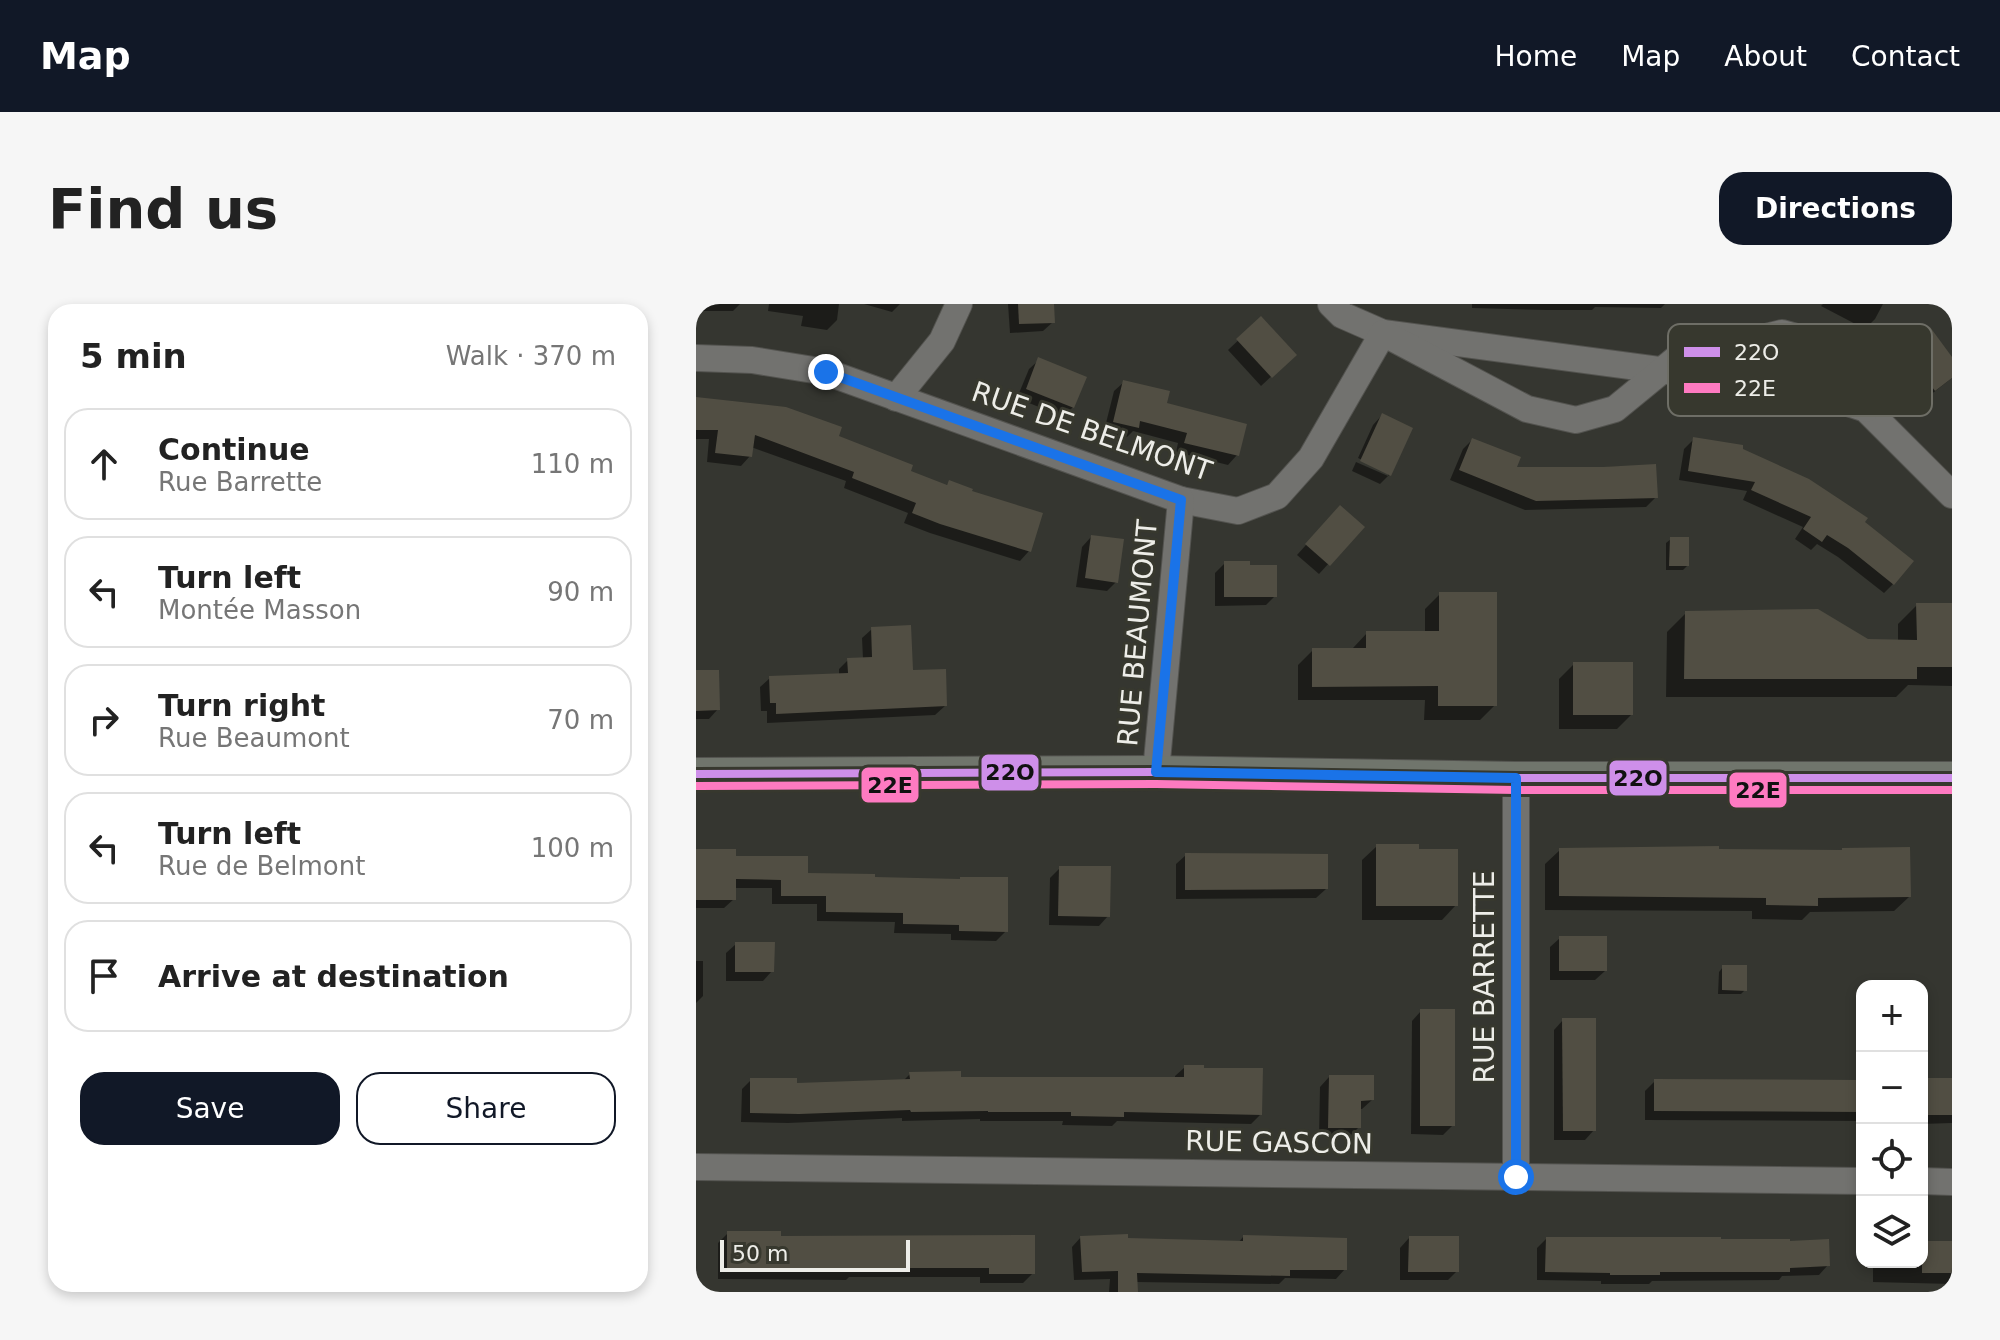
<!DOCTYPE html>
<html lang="en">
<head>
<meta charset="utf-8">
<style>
	body { margin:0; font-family:"DejaVu Sans",sans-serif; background:#f6f6f6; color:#222 }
	.controls { position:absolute; right:24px; bottom:24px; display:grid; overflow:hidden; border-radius:16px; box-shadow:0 4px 12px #0003 }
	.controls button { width:72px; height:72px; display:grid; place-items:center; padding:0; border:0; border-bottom:2px solid #e0e0e0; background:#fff; color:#222; font:40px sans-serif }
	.scale { position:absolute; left:24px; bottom:20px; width:190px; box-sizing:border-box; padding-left:8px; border:4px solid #edede8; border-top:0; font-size:22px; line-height:28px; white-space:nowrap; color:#edede8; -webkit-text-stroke:6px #37382e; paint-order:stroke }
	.stop { position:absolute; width:24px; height:24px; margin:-18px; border:6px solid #1a73e8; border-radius:50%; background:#fff }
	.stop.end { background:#1a73e8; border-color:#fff; box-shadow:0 2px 8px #0008 }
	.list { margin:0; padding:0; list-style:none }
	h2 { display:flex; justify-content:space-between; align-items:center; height:104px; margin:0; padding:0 32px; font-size:34px }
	h2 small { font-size:26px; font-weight:400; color:#767676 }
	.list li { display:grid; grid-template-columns:52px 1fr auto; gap:24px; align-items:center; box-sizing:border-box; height:112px; margin:0 16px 16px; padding:0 16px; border:2px solid #e0e0e0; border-radius:24px }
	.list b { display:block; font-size:30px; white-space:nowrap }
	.list p { margin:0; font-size:26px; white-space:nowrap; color:#767676 }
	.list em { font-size:26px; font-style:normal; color:#767676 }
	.actions { display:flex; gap:16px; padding:24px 32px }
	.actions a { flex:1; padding:18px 0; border:2px solid #111827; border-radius:24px; text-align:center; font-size:28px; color:#111827 }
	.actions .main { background:#111827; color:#fff }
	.icon { flex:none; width:44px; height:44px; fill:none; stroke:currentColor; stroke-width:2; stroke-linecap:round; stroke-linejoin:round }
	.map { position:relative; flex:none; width:1256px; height:988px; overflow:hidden; border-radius:24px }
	header { display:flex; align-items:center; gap:48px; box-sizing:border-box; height:112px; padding:0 40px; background:#111827; color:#fff }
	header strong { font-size:38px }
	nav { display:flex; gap:44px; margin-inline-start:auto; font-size:28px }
	.intro { display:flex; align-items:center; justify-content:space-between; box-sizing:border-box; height:192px; padding:0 48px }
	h1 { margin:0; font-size:56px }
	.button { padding:20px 36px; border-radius:24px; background:#111827; color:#fff; font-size:28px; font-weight:700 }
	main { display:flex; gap:48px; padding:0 48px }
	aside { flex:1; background:#fff; border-radius:24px; box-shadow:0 4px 12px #0003 }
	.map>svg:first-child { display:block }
	.shadow { fill:#0007 }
	.building { fill:#514e43 }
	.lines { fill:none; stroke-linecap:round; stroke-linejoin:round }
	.minor-casing { stroke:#53534f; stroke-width:28 }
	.major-casing { stroke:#53534f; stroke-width:34 }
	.minor { stroke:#72726f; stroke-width:26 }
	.major { stroke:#70756c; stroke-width:32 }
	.bus-1-casing { stroke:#37382e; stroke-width:14 }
	.bus-2-casing { stroke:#37382e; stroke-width:14 }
	.bus-1 { stroke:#ce8fe9; stroke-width:8 }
	.bus-2 { stroke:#fe7ac1; stroke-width:8 }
	.route { stroke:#1a73e8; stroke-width:10 }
	.labels { text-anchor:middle; stroke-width:6; stroke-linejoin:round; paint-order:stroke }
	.street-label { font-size:28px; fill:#edede8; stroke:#37382e }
	.key { fill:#37382e; stroke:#6e6e66; stroke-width:2 }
	.key-label { font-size:22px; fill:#edede8 }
	.line-badge { stroke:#37382e; stroke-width:3 }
	.pale-badge-label { font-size:22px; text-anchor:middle; font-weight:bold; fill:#111 }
</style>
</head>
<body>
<header>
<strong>Map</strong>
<nav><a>Home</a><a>Map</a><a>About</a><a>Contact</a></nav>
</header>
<div class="intro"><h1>Find us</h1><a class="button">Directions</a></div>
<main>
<aside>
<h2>5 min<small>Walk · 370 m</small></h2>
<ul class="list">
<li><svg class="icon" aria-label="ahead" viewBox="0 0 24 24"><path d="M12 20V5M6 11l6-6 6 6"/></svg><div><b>Continue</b><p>Rue Barrette</p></div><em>110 m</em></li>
<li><svg class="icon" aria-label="left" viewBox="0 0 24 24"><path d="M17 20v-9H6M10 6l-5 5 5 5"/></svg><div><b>Turn left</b><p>Montée Masson</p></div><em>90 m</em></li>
<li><svg class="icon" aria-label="right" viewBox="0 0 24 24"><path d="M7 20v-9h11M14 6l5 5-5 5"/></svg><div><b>Turn right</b><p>Rue Beaumont</p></div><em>70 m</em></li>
<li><svg class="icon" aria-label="left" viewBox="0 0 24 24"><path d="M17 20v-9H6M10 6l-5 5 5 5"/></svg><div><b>Turn left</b><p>Rue de Belmont</p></div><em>100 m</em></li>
<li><svg class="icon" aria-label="arrive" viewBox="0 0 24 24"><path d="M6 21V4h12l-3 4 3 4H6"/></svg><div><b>Arrive at destination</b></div></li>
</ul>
<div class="actions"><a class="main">Save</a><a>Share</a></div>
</aside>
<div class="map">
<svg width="1256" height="988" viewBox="0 0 1256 988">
	<rect width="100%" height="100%" fill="#353630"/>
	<g class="shadow">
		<polygon points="0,0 44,0 37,7 0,7"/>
		<polygon points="73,0 143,0 141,16 131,26 105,22 107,12 72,7"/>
		<polygon points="168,0 204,0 196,8"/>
		<polygon points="312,0 356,0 357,18 347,27 314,29"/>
		<polygon points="776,0 969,0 965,4 899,3 896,6 851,6 776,4"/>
		<polygon points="1127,0 1187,0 1179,15 1169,25 1125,2"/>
		<polygon points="565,15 598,51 565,82 532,46"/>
		<polygon points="1233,26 1256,56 1256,74 1229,95 1198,55"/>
		<polygon points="343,56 377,103 367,113 321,94 333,65"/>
		<polygon points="428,78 468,101 541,151 532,161 480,148 482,139 437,127 431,133 408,127 418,87"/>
		<polygon points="0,95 141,133 212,169 249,183 253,178 333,247 324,257 234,229 208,219 212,209 148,184 150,177 55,143 54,152 45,162 11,158 13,135 0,135"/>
		<polygon points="686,111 694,170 692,172 692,168 662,154 677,121"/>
		<polygon points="998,135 1044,146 1166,219 1197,280 1188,289 1142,253 1121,240 1115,246 1099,235 1107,223 1047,196 1051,187 983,176 988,145"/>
		<polygon points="776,136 818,165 958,162 960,193 950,203 829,206 754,176 767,145"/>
		<polygon points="660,158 692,172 684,180 656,167"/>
		<polygon points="635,213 666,223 623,270 601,251"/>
		<polygon points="395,233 420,278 411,287 380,283 386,243"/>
		<polygon points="975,235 991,262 987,266 970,266 970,239"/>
		<polygon points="529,259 579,292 570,301 519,302 519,269"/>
		<polygon points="744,290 799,401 784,416 728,416 729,396 602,396 602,361 617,346 657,346 657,344 671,329 729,329 729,305"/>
		<polygon points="1221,301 1256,301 1256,382 1212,381 1200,393 970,393 971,328 990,309 1171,337 1202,338 1202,320"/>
		<polygon points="176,325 215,369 249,402 239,411 71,419 71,407 65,407 64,383 74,374 143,372 143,365 152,356 167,355 166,334"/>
		<polygon points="878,360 935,411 921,425 863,425 863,375"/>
		<polygon points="0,368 22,405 13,415 0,415"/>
		<polygon points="681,542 721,547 760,601 746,616 666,616 666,556"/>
		<polygon points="864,546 1021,547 1213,593 1198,607 1114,608 1106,616 1056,615 1056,607 849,606 849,560"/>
		<polygon points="0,547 38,554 110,571 177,575 310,627 300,637 255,636 255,630 198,629 199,618 121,617 121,600 76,600 76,584 38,584 38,595 28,604 0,604"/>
		<polygon points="490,551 630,585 620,594 480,595 480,560"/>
		<polygon points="364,564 412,612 403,622 353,621 354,574"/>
		<polygon points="864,634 909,667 899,676 854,676 854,643"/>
		<polygon points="40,640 76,667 67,677 30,677 30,649"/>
		<polygon points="0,657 7,657 7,692 0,699"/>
		<polygon points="1027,663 1049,686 1045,690 1022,690 1023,668"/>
		<polygon points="725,707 757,821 747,831 715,830 716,717"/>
		<polygon points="867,716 898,826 889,836 858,836 858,726"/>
		<polygon points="489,763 506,766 564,811 555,820 421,817 416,822 366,821 367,817 284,817 284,815 206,817 206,814 92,819 45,818 46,785 55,776 99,781 207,777 214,770 263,775 479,775 479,772"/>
		<polygon points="633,773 676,796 666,805 663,805 663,823 653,833 623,833 624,783"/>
		<polygon points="1166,776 1166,817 949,816 949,787 959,777"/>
		<polygon points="1226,776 1256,776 1256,819 1226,820"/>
		<polygon points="32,929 83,934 337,969 327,979 284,979 284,973 153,973 150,976 22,975 22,939"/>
		<polygon points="385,933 542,939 547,933 649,965 640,975 589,974 583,980 440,978 440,988 413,988 414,975 378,976 376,943"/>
		<polygon points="713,934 761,967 752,976 704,976 704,944"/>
		<polygon points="850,935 1132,961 1123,971 1086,972 1083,976 956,977 953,980 905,980 905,977 841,976 841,944"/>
		<polygon points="1226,939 1256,939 1256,980 1177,978 1177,958 1226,958"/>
	</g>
	<g class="building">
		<polygon points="322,0 358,0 359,19 323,20"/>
		<polygon points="565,12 601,51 576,74 540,35"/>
		<polygon points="1234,23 1256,53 1256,74 1239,87 1207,44"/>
		<polygon points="342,53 391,73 378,104 330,85"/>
		<polygon points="427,76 474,87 471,99 551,120 543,152 488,139 491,129 444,117 443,124 417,118"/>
		<polygon points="0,93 90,103 146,123 143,132 217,161 215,167 251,181 253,176 277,185 276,187 347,209 335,248 244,220 216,209 220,199 156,174 158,168 59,131 56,153 19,149 22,126 0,126"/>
		<polygon points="686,109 717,124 695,172 664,157"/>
		<polygon points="997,133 1047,141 1047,145 1113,175 1172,214 1169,218 1218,257 1198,281 1152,244 1131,231 1126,238 1107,225 1115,213 1055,186 1059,178 992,167"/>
		<polygon points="776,134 825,153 821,163 907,163 960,160 962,194 840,197 763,166"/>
		<polygon points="644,201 669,223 634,262 609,240"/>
		<polygon points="395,231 428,235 422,279 389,274"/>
		<polygon points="974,233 993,233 993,262 973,262"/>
		<polygon points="528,257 554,257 554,261 581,261 581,293 528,293"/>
		<polygon points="743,288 801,288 801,402 742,402 742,382 616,383 616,344 670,344 670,327 743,327"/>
		<polygon points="1220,299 1256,299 1256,363 1221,363 1221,375 988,375 989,307 1122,305 1172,335 1221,336"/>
		<polygon points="215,321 217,366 250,365 251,402 80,410 80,399 74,399 73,372 152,369 151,354 176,353 175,323"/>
		<rect x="877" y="358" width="60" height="53"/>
		<polygon points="0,366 23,366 24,406 0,407"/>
		<polygon points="680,540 723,540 723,545 762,545 762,602 680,602"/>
		<polygon points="1023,542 1023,545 1146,546 1146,544 1214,543 1215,593 1122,594 1122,602 1070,601 1070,594 863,592 863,544"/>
		<polygon points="0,545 40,545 40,552 112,552 112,569 179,570 179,573 264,575 264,573 312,573 312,628 263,627 263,621 207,620 207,609 130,608 130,592 85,592 85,576 40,575 40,596 0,596"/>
		<polygon points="489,549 632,550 632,585 489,586"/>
		<polygon points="363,562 415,562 414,613 362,612"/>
		<rect x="863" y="632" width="48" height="35"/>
		<polygon points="39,638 79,638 78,668 39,668"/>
		<polygon points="1026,661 1051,661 1051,687 1026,686"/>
		<rect x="724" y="705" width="35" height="117"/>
		<polygon points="866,714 900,714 900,827 867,827"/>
		<polygon points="488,761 508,761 508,764 567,764 566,811 428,808 428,813 375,812 375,808 292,808 292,807 215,808 214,806 103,810 54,809 54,774 101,774 101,779 214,775 213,768 265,767 265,773 488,773"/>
		<polygon points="633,771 678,771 678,796 665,797 665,824 632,824"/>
		<rect x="1226" y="774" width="30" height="37"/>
		<polygon points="958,775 1166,776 1166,808 958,807"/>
		<polygon points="31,927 85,927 85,932 339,931 339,970 293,970 293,964 162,964 162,967 31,966"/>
		<polygon points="432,930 432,934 547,937 547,931 651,934 651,966 594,966 594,972 441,969 442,988 422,988 422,967 386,968 384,932"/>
		<polygon points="713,932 763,932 763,968 712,968"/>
		<polygon points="850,933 1025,933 1025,935 1094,935 1094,937 1133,935 1134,962 1094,964 1094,968 964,968 964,971 914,971 914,969 849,968"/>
		<rect x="1226" y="937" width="30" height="32"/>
	</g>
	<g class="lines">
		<defs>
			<g id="minor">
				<polyline points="635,0 646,11 687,29 1113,86 1170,105 1256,191"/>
				<polyline points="0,54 56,56 130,68 485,196 542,207 581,192 615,154 687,29 831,105 880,116 919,105 980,55 1086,29 1139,44 1162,67 1170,105"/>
				<polyline points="200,94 246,37 263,0"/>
				<polyline points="460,468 485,196"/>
				<polyline points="820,474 820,873"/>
				<polyline points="0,863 1166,877"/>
				<polyline points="1226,877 1256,878"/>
			</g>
			<polyline id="major" points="0,470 460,468 820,474 1256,474"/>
		</defs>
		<use href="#minor" class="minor-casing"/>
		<use href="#major" class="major-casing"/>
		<use href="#minor" class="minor"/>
		<use href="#major" class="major"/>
		<defs>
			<polyline id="bus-1" points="0,470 460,468 820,474 1256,474"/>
			<polyline id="bus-2" points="0,482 460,480 820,486 1256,486"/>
		</defs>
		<use href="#bus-1" class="bus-1-casing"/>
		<use href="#bus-2" class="bus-2-casing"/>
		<use href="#bus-1" class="bus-1"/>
		<use href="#bus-2" class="bus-2"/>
	</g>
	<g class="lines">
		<polyline class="route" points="130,68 485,196 460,468 820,474 820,873"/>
	</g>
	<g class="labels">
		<g class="street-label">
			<text transform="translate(396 127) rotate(19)" y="10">RUE DE BELMONT</text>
			<text transform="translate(441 329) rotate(-85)" y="10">RUE BEAUMONT</text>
			<text transform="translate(788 673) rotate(-90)" y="10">RUE BARRETTE</text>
			<text transform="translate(583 838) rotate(1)" y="10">RUE GASCON</text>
		</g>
	</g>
	<rect x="972" y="20" width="264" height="92" rx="12" class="key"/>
	<rect x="988" y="43" width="36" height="10" fill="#ce8fe9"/>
	<rect x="988" y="79" width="36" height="10" fill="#fe7ac1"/>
	<g class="key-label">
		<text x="1038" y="56">22O</text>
		<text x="1038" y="92">22E</text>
	</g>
	<g class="line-badge">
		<rect x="284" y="449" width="60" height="39" rx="8" fill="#ce8fe9"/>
		<rect x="912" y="455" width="60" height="38" rx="8" fill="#ce8fe9"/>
		<rect x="164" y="462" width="60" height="38" rx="8" fill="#fe7ac1"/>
		<rect x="1032" y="467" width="60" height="38" rx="8" fill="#fe7ac1"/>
	</g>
	<g class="pale-badge-label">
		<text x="314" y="476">22O</text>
		<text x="942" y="482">22O</text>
		<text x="194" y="489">22E</text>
		<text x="1062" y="494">22E</text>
	</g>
</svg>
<div class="controls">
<button>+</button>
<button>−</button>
<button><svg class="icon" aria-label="locate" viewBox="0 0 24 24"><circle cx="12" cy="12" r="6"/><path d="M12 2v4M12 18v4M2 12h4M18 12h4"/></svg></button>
<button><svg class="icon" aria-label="layers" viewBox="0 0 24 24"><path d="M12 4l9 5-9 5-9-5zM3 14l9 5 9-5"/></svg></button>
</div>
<div class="scale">50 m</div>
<div class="stop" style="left:820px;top:873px"></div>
<div class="stop end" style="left:130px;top:68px"></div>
</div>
</main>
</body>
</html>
